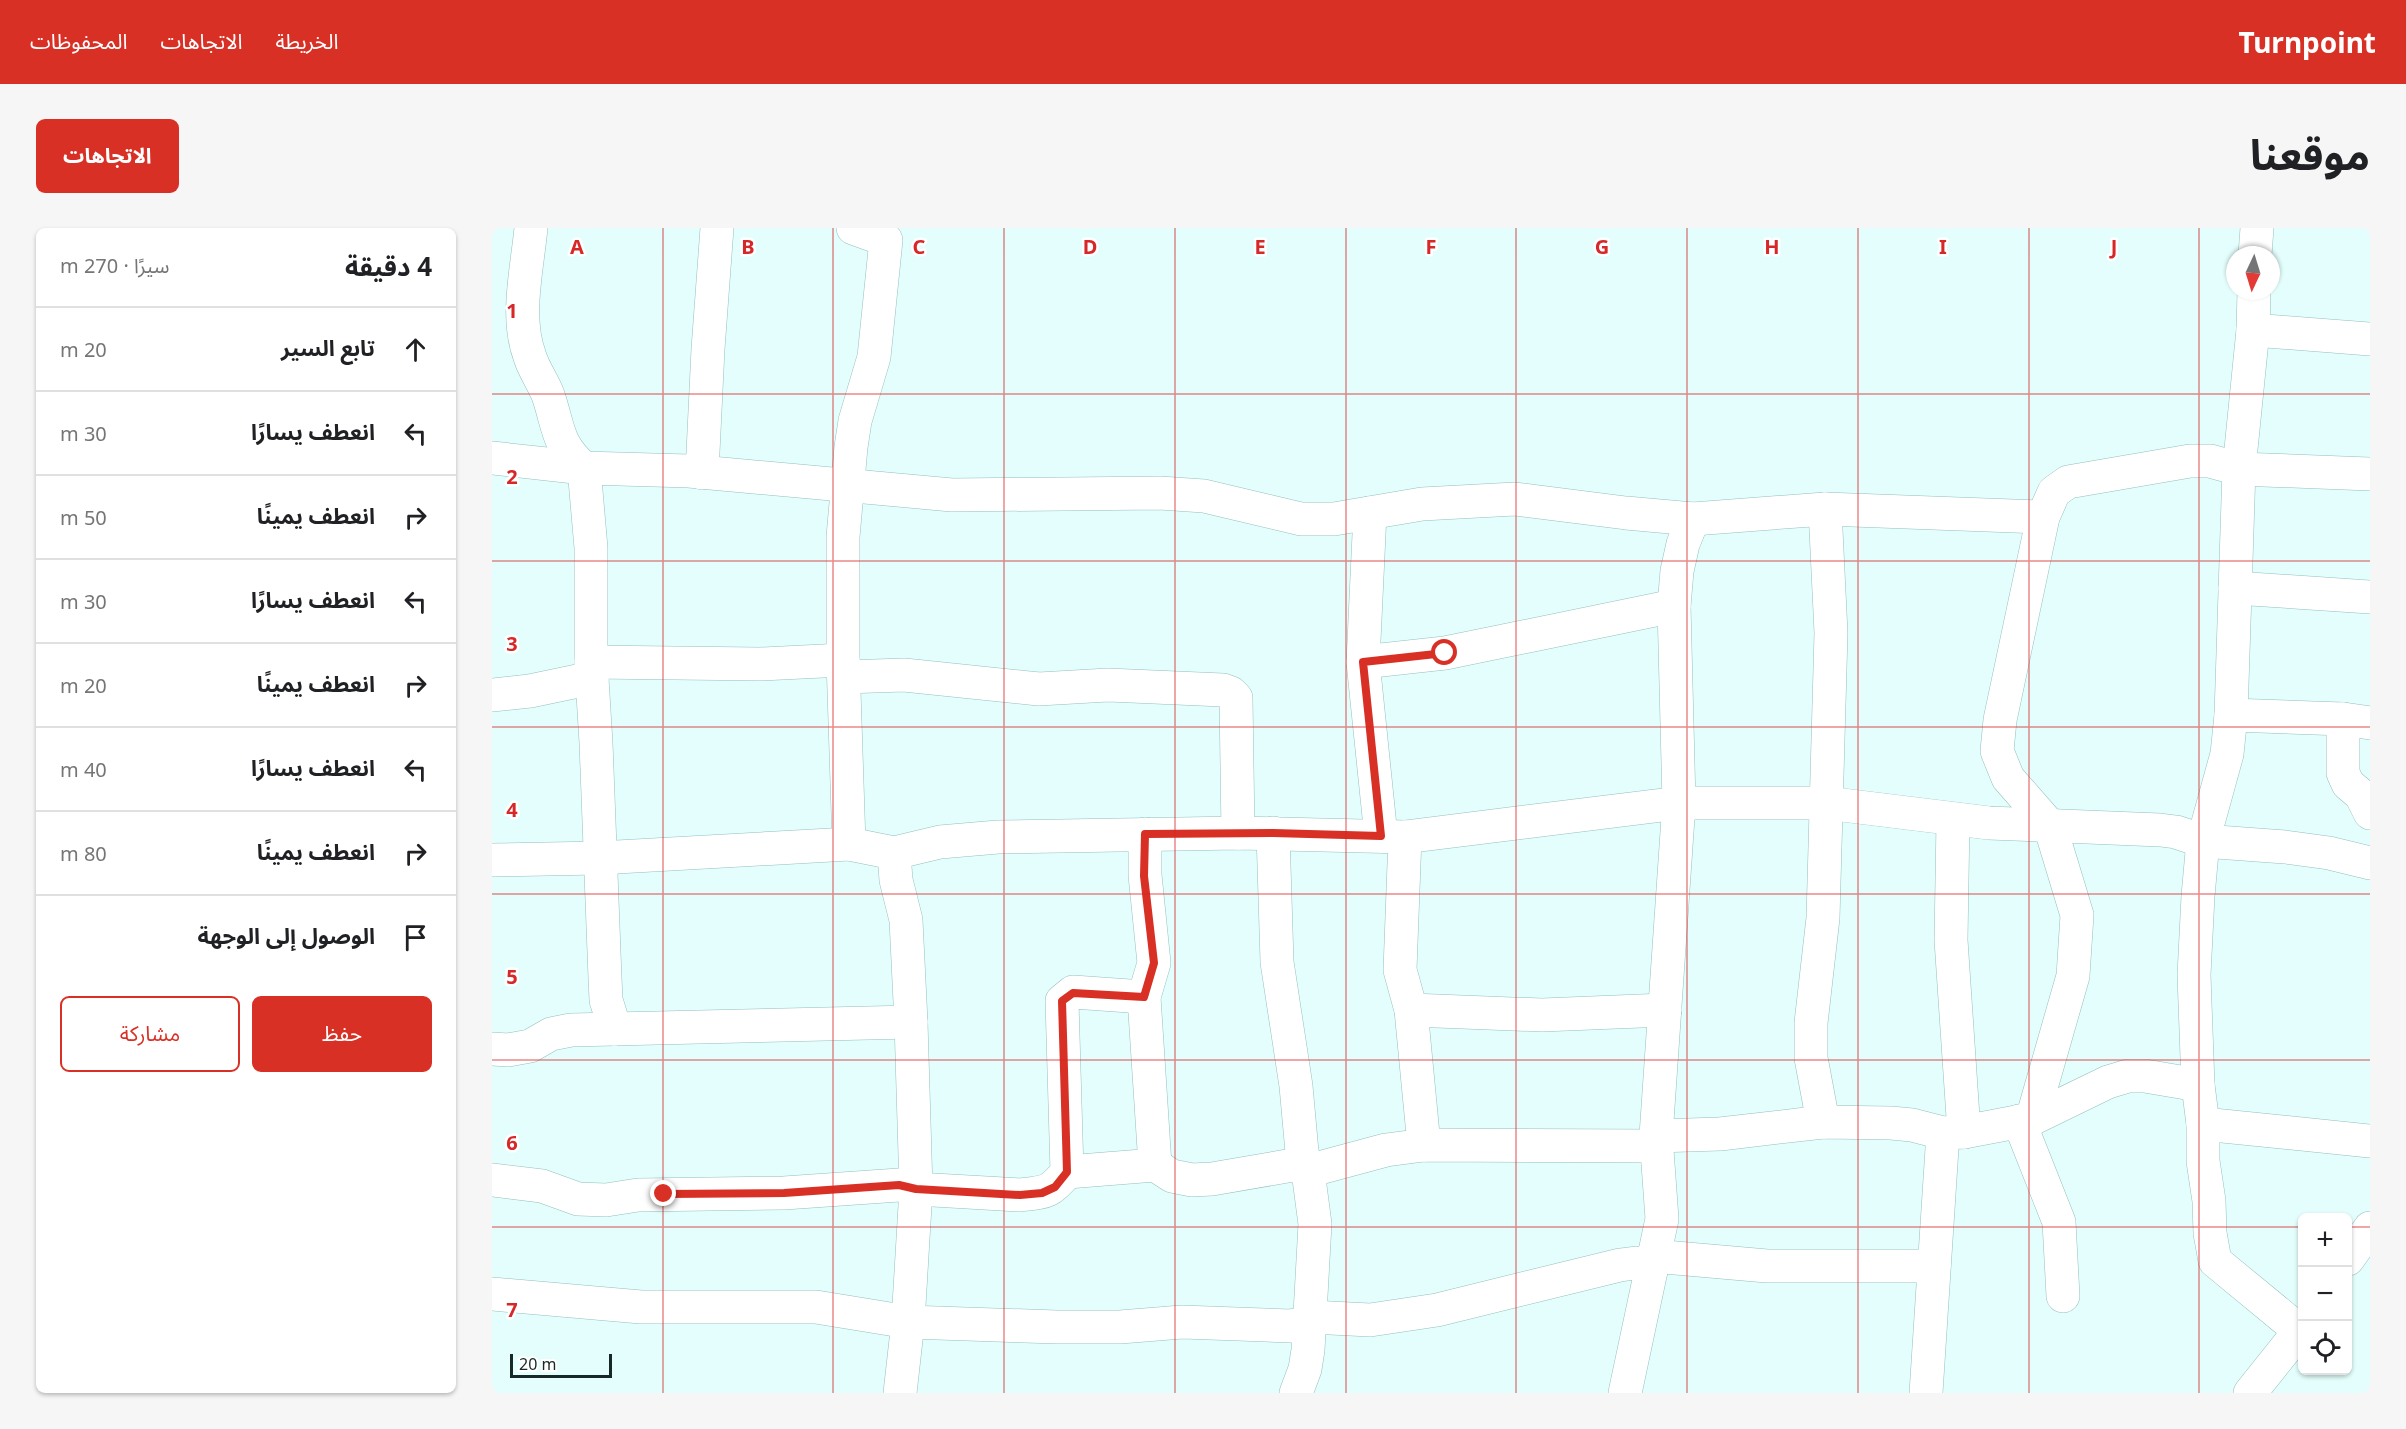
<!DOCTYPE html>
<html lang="ar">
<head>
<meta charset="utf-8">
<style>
	body { margin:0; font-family:"Noto Sans","Noto Sans Arabic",sans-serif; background:#f6f6f6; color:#202124; direction:rtl }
	.controls { position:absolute; right:18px; bottom:18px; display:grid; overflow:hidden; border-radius:9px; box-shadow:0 2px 4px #0004 }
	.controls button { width:54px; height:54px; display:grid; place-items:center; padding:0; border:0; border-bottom:2px solid #e0e0e0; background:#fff; color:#202124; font:30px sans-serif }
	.compass { position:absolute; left:1734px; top:18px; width:54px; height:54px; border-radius:50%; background:#fff; box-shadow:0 2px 4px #0004; rotate:184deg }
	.scale { position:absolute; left:18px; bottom:15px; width:102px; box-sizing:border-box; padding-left:6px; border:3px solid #162827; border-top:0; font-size:16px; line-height:21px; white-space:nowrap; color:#162827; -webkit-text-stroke:4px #fff; paint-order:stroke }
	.stop { position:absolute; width:18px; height:18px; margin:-14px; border:4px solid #d93025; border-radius:50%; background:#fff }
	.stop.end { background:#d93025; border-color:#fff; box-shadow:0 2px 6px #0008 }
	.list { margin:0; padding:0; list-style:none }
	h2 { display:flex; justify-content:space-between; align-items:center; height:78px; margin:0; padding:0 24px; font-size:26px }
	h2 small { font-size:20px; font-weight:400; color:#757577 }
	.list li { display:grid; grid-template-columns:39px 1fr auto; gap:18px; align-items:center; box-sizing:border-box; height:84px; padding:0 24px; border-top:2px solid #e0e0e0 }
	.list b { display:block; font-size:22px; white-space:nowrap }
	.list em { font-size:20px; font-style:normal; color:#757577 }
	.actions { display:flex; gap:12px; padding:18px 24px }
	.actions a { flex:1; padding:14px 0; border:2px solid #d93025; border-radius:9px; text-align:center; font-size:21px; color:#d93025 }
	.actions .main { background:#d93025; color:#fff }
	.icon { flex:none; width:33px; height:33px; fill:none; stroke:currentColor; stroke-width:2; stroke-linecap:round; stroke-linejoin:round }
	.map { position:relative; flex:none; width:1878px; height:1165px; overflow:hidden; direction:ltr; border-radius:9px }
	header { display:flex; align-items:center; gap:36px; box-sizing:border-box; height:84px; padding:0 30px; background:#d93025; color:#fff }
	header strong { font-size:28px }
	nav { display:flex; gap:33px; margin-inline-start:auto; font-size:21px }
	.intro { display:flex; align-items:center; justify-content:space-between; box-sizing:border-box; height:144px; padding:0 36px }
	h1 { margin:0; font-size:42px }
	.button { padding:15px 27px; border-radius:9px; background:#d93025; color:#fff; font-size:21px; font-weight:700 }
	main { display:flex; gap:36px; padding:0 36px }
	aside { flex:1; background:#fff; border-radius:9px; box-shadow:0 2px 4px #0004 }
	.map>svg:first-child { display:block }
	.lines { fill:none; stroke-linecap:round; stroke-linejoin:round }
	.street-casing { stroke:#94c0bd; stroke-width:34 }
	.secondary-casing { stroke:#94c0bd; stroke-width:34 }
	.street { stroke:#fff; stroke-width:33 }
	.secondary { stroke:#fff; stroke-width:33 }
	.route { stroke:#d93025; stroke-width:8 }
	.grid { fill:none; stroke:#d62828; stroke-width:1.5; stroke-opacity:0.55 }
	.grid-label { font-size:20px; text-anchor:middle; font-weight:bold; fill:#d62828; stroke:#fff; stroke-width:5; stroke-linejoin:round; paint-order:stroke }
</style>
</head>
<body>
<header>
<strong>Turnpoint</strong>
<nav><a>الخريطة</a><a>الاتجاهات</a><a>المحفوظات</a></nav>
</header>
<div class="intro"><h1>موقعنا</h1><a class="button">الاتجاهات</a></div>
<main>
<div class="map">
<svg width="1878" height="1165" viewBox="0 0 1878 1165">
	<rect width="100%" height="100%" fill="#e3fefc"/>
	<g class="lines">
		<defs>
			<g id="street">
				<path d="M39,0C35,42 23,89 38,129C42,142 51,154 56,167C67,199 64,216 92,240L99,320V434L104,515L113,750L114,772L123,801"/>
				<polyline points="1763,27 1765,0"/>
				<polyline points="1762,63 1761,102 1747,241 1739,487 1735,526 1711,613 1706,668 1702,747 1706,857 1711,896 1711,933 1717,973 1718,1005 1723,1033 1808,1103"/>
				<polyline points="1761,102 1878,111"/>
				<polyline points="0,230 92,240 197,243 460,267 668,265 712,268 809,291 842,291 930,276 1023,271 1134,285 1201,291 1333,281 1551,289"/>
				<polyline points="210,245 216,121 225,0"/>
				<polyline points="878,285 871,434 889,608"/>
				<polyline points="1743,360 1878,369"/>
				<polyline points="99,434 268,436 351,432"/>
				<polyline points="871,434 953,425 1182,378"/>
				<polyline points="352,449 412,447 547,461 616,457 731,462 739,465 744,470 746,605"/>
				<polyline points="0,467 38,463 100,450"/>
				<polyline points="1739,487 1851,491 1878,495"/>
				<polyline points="1851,491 1851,545 1856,556 1869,567 1878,585"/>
				<polyline points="1461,592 1459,712 1472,904"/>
				<polyline points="781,605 785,734 804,858 810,924 816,943 823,996 816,1122 813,1141 804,1165"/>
				<polyline points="653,606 653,647 662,735 652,769 663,937"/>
				<polyline points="913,609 908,742 919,782 932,917"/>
				<polyline points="357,616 351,432 351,309 359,219 363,193 382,129 394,12 361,0"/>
				<polyline points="402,625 404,652 414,692 419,794 424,961 416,1094 408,1165"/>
				<polyline points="0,632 107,630 357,616 402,625 448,614 506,609 746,605 913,609 1187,575 1334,575 1497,595 1668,602 1684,604 1711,613 1793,619 1837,625 1878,635"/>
				<polyline points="919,782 1050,787 1173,782"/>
				<polyline points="0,821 16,822 38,818 59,806 79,802 419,794"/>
				<polyline points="1540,891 1581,748 1585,687 1558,598 1516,550 1505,523 1508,492 1551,289 1562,264 1576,254 1698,233 1718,233 1747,241 1878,246"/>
				<polyline points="1527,893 1567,994 1571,1068"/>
				<polyline points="1331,894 1319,830 1319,795 1331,690 1339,405 1333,281"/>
				<polyline points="1711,896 1878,913"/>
				<polyline points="1164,908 1228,906 1331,894 1399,895 1420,897 1451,905 1472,904 1540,891 1616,854 1636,848 1653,848 1706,857"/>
				<polyline points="575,944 663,937 680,948 700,952 720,951 801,937 816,943 894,922 932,917 1165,918"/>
				<path d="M0,952L50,958L86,971L114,972L146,967L292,965L407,957L424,961L528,967C554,964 558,965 575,944L570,773L581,764L652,769"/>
				<polyline points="1161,1028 1275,1038 1442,1038"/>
				<polyline points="0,1066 149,1079 324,1079 416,1094 565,1099 628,1099 690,1094 798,1098 809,1096 819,1089 878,1092 945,1082 1128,1037 1144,1035 1160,1040"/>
				<polyline points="1133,1165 1170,991 1164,908 1187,575 1182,378 1185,343 1191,316 1201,291"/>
				<polyline points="1434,1165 1451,905"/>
			</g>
			<g id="secondary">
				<polyline points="1856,1031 1878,1000"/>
				<polyline points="1758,1165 1810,1100"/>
			</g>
		</defs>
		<use href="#street" class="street-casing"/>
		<use href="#secondary" class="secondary-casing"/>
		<use href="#street" class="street"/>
		<use href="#secondary" class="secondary"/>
	</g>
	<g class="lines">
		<polyline class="route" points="172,966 292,965 407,957 424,961 528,967 550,965 563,959 575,944 570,773 581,765 652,769 662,735 652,648 653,606 781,605 889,608 871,434 953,425"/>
	</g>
	<path class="grid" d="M171,0V1165M341,0V1165M512,0V1165M683,0V1165M854,0V1165M1024,0V1165M1195,0V1165M1366,0V1165M1537,0V1165M1707,0V1165M0,166H1878M0,333H1878M0,499H1878M0,666H1878M0,832H1878M0,999H1810M1856,999H1878"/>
	<g class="grid-label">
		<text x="85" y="26">A</text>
		<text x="256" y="26">B</text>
		<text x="427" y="26">C</text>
		<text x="598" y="26">D</text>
		<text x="768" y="26">E</text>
		<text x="939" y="26">F</text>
		<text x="1110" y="26">G</text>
		<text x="1280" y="26">H</text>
		<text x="1451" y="26">I</text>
		<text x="1622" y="26">J</text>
		<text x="20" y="90">1</text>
		<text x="20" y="256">2</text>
		<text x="20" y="423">3</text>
		<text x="20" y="589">4</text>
		<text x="20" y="756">5</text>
		<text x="20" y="922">6</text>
		<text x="20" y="1089">7</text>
	</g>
</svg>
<div class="controls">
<button>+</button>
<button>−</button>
<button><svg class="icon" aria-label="locate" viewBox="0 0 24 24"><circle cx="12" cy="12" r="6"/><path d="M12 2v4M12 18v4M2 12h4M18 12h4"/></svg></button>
</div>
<svg class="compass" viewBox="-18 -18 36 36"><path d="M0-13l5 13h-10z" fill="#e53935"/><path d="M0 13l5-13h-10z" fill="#757577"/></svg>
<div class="scale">20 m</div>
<div class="stop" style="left:953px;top:425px"></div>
<div class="stop end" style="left:172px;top:966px"></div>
</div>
<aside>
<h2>4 دقيقة<small>سيرًا · 270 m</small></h2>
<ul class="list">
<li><svg class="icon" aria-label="ahead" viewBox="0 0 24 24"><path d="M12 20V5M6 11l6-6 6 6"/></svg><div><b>تابع السير</b></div><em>20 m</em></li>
<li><svg class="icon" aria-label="left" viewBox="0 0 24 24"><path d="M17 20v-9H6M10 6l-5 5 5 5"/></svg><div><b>انعطف يسارًا</b></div><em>30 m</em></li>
<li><svg class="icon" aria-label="right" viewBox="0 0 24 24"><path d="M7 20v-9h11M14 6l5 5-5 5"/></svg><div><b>انعطف يمينًا</b></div><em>50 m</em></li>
<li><svg class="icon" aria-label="left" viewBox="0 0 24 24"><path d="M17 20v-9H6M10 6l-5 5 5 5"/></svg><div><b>انعطف يسارًا</b></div><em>30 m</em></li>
<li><svg class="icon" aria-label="right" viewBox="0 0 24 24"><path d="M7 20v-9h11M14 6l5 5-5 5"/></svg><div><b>انعطف يمينًا</b></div><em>20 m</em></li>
<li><svg class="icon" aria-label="left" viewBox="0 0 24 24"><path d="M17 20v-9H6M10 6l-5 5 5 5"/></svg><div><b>انعطف يسارًا</b></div><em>40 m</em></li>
<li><svg class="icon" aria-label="right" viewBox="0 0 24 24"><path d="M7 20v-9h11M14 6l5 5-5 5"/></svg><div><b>انعطف يمينًا</b></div><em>80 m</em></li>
<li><svg class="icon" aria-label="arrive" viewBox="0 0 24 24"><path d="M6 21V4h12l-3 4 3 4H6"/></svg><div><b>الوصول إلى الوجهة</b></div></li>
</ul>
<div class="actions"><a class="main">حفظ</a><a>مشاركة</a></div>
</aside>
</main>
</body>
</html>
